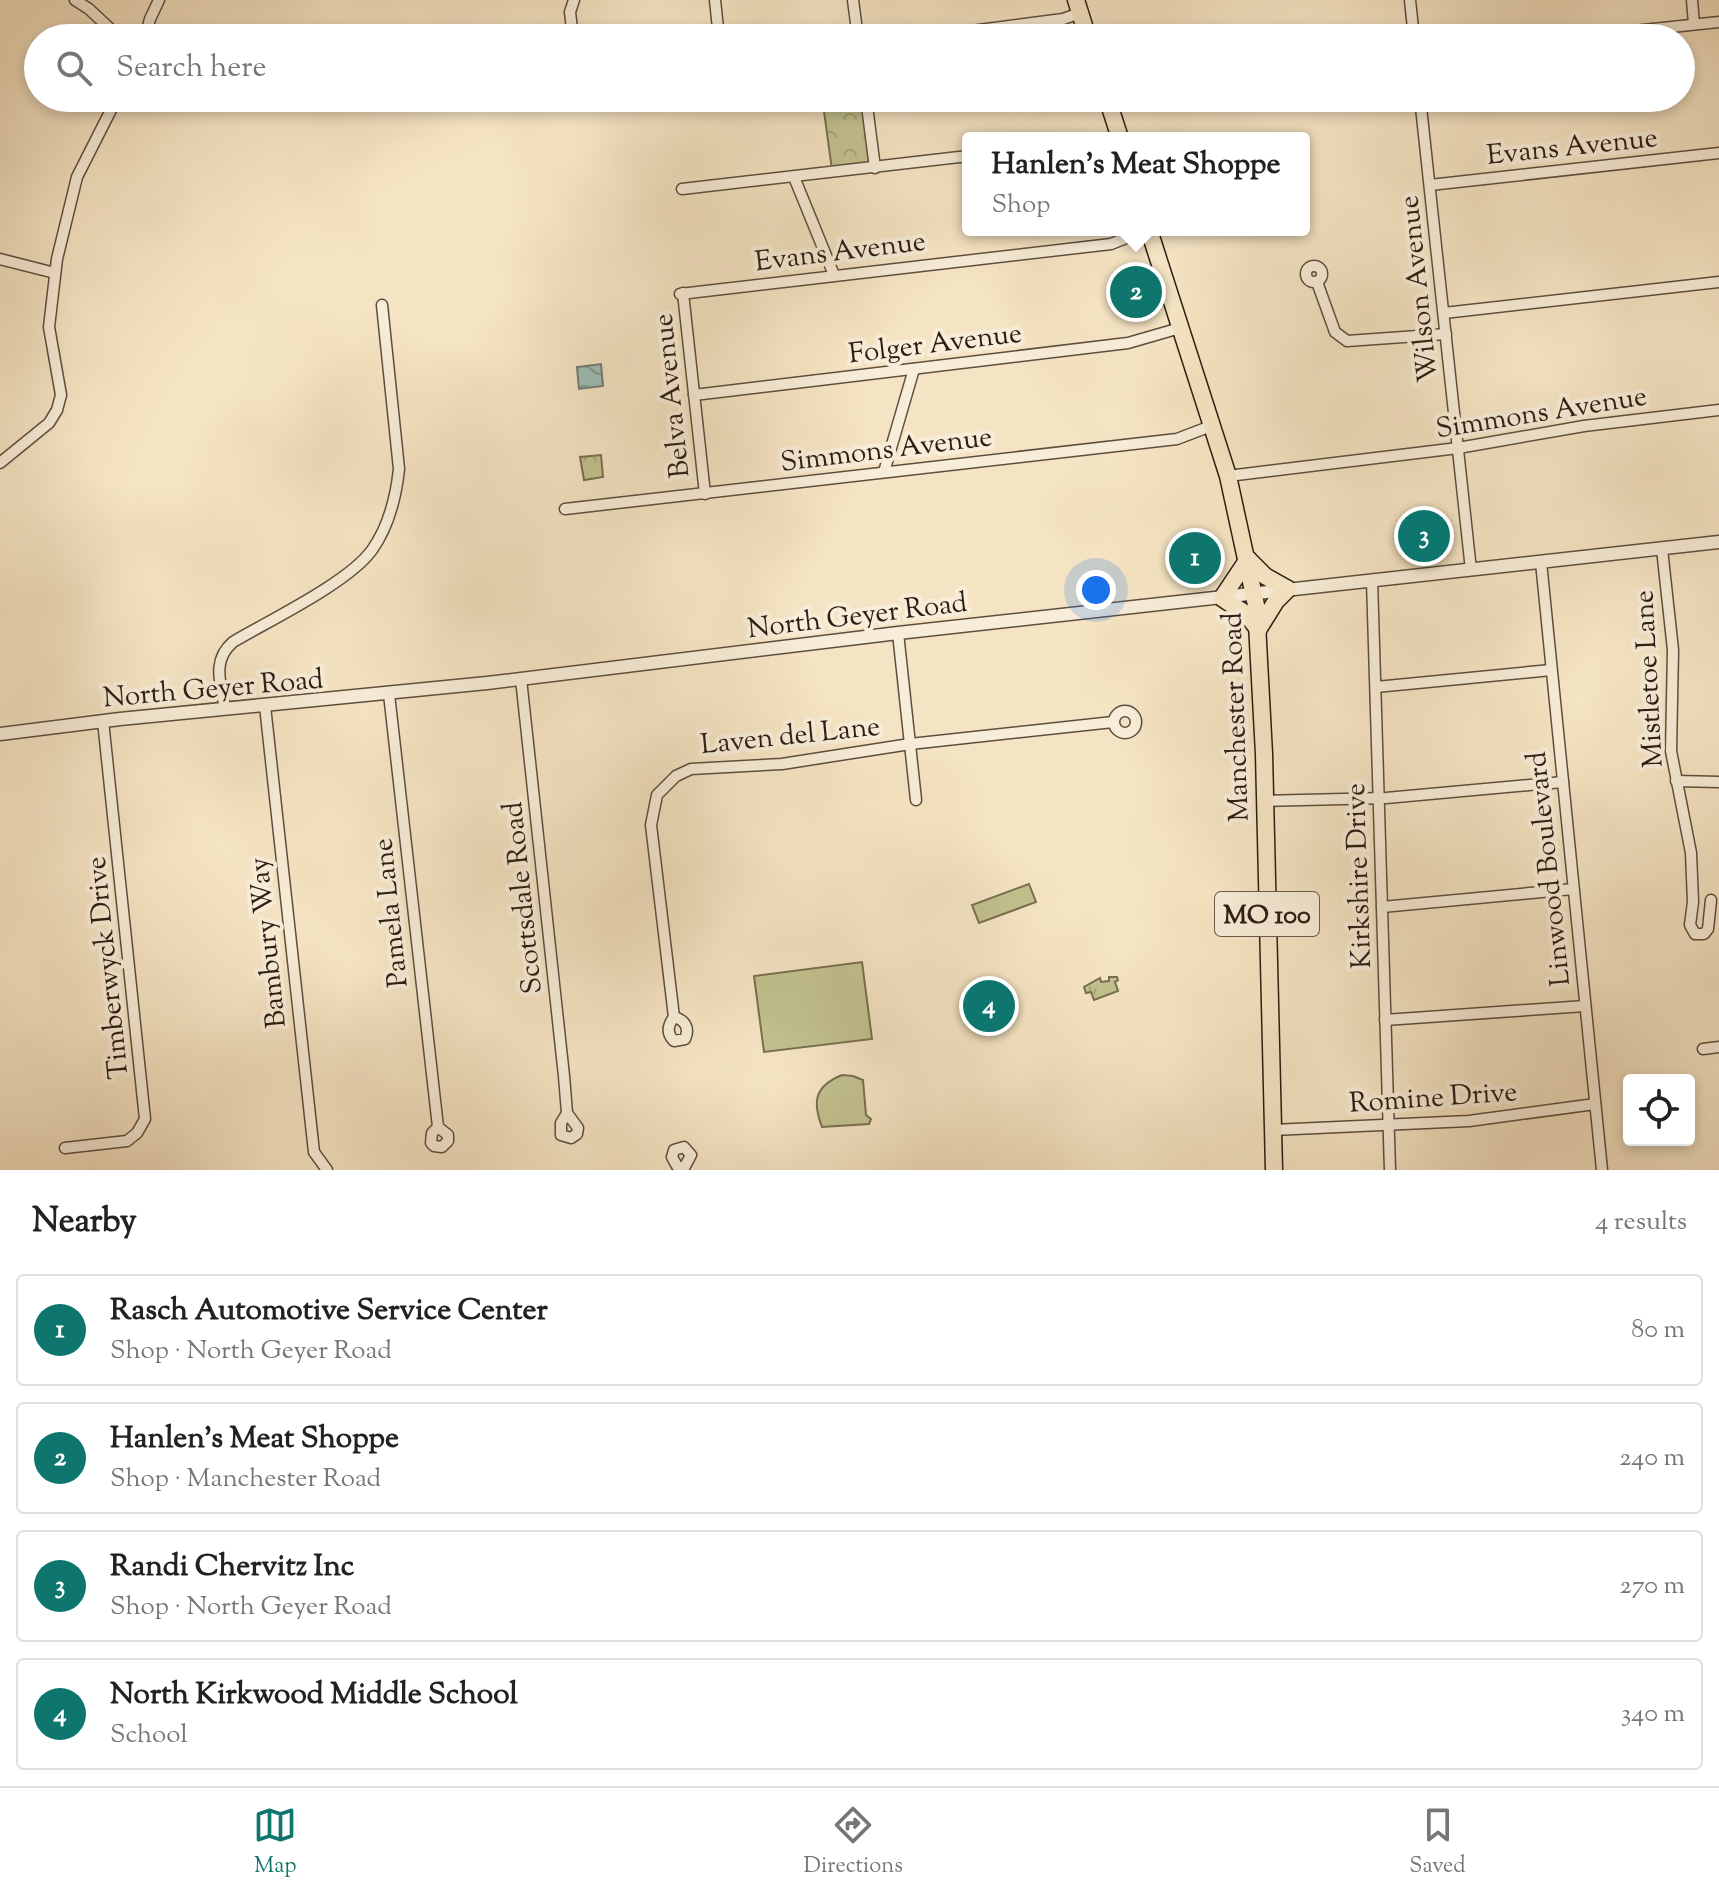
<!DOCTYPE html>
<html lang="en">
<head>
<meta charset="utf-8">
<style>
	body { margin:0; font-family:"Sorts Mill Goudy",serif; background:#f6f6f6; color:#222 }
	.controls { position:absolute; right:24px; bottom:24px; display:grid; overflow:hidden; border-radius:8px; box-shadow:0 4px 12px #0003 }
	.controls button { width:72px; height:72px; display:grid; place-items:center; padding:0; border:0; border-bottom:2px solid #e0e0e0; background:#fff; color:#222; font:40px sans-serif }
	.you { position:absolute; left:1096px; top:590px; width:28px; height:28px; margin:-20px; border:6px solid #fff; border-radius:50%; background:#1a73e8; box-shadow:0 0 0 12px #1a73e833 }
	.badge { display:grid; place-items:center; width:52px; height:52px; border-radius:50%; background:#0f766e; color:#fff; font-size:26px; font-weight:700 }
	.pin { position:absolute; translate:-50% -50%; border:4px solid #fff; box-shadow:0 2px 8px #0006 }
	.popup { position:absolute; left:962px; top:132px; width:348px; height:104px; box-sizing:border-box; display:grid; place-content:center; border-radius:8px; background:#fff; filter:drop-shadow(0 2px 6px #0005); font-size:26px; white-space:nowrap; color:#767676 }
	.popup b { font-size:30px; color:#222 }
	.popup::after { content:''; position:absolute; left:50%; top:100%; margin-left:-16px; border:16px solid transparent; border-top-color:#fff }
	.list { margin:0; padding:0; list-style:none }
	h2 { display:flex; justify-content:space-between; align-items:center; height:104px; margin:0; padding:0 32px; font-size:34px }
	h2 small { font-size:26px; font-weight:400; color:#767676 }
	.list li { display:grid; grid-template-columns:52px 1fr auto; gap:24px; align-items:center; box-sizing:border-box; height:112px; margin:0 16px 16px; padding:0 16px; border:2px solid #e0e0e0; border-radius:8px }
	.list b { display:block; font-size:30px; white-space:nowrap }
	.list p { margin:0; font-size:26px; white-space:nowrap; color:#767676 }
	.list em { font-size:26px; font-style:normal; color:#767676 }
	.icon { flex:none; width:44px; height:44px; fill:none; stroke:currentColor; stroke-width:2; stroke-linecap:round; stroke-linejoin:round }
	.map { position:relative; flex:none; width:1719px; height:1170px; overflow:hidden }
	.search { position:absolute; background:#fff; box-shadow:0 4px 12px #0003; left:24px; right:24px; top:24px; height:88px; display:flex; align-items:center; gap:20px; box-sizing:border-box; padding:0 28px; border-radius:44px; color:#767676; font-size:30px }
	.sheet { height:616px; background:#fff }
	nav { display:flex; justify-content:space-around; align-items:center; box-sizing:border-box; height:112px; border-top:2px solid #e0e0e0; background:#fff; font-size:22px; color:#767676 }
	nav a { display:grid; justify-items:center; gap:4px }
	nav .on { color:#0f766e }
	.map>svg:first-child { display:block }
	.grass { fill:url(#grass-tufts); stroke:#776f51; stroke-width:2 }
	.park { fill:url(#park-crowns); stroke:#776f51; stroke-width:2 }
	.pitch { fill:#c2c28f; stroke:#776f51; stroke-width:2 }
	.water { fill:url(#water-waves); stroke:#6f7d75; stroke-width:2 }
	.lines { fill:none; stroke-linecap:round; stroke-linejoin:round }
	.minor-casing { stroke:#5e4e3f; stroke-width:13 }
	.tertiary-casing { stroke:#5e4e3f; stroke-width:15 }
	.primary-casing { stroke:#2c1c13; stroke-width:19 }
	.minor { stroke:#f8edd8; stroke-width:10 }
	.tertiary { stroke:#f8edd8; stroke-width:12 }
	.primary { stroke:#f5e4c3; stroke-width:16 }
	.labels { text-anchor:middle; stroke-width:8; stroke-linejoin:round; paint-order:stroke }
	.shield { fill:#f8edd8; stroke:#695b4e; stroke-width:2 }
	.shield-label { font-size:26px; font-weight:bold; fill:#2c1c13 }
	.street-label { font-size:28px; fill:#2c1c13; stroke:#f8edd8 }
</style>
</head>
<body>
<div class="map">
<svg width="1719" height="1170" viewBox="0 0 1719 1170">
	<defs>
		<pattern id="grass-tufts" width="24" height="20" patternUnits="userSpaceOnUse" patternTransform="scale(2)"><rect width="24" height="20" fill="#c2c28f"/><path d="M3 7l-1-3M5 7V3M7 7l1-3M15 17l-1-3M17 17v-4M19 17l1-3" fill="none" stroke="#a7a67a"/></pattern>
		<pattern id="park-crowns" width="20" height="18" patternUnits="userSpaceOnUse" patternTransform="scale(2)"><rect width="20" height="18" fill="#c2c28f"/><path d="M2 6a3 3 0 1 1 6 0M12 15a3 3 0 1 1 6 0" fill="none" stroke="#a7a67a"/></pattern>
		<pattern id="water-waves" width="16" height="10" patternUnits="userSpaceOnUse" patternTransform="scale(2)"><rect width="16" height="10" fill="#9cbeb6"/><path d="M0 5q4-4 8 0t8 0" fill="none" stroke="#7f9a93"/></pattern>
	</defs>
	<rect width="100%" height="100%" fill="#f5e4c3"/>
	<filter id="stains"><feTurbulence type="fractalNoise" baseFrequency=".0025" numOctaves="4"/><feColorMatrix values="0 0 0 0 .2 0 0 0 0 .09 0 0 0 0 .02 0 0 0 .5 -.17"/></filter>
	<radialGradient id="worn" r=".72"><stop offset=".6" stop-color="#630" stop-opacity="0"/><stop offset="1" stop-color="#630" stop-opacity=".3"/></radialGradient>
	<polygon class="grass" points="1109,977 1117,977 1118,980 1115,982 1118,991 1094,1000 1091,992 1086,993 1084,987 1100,978 1101,982 1109,981"/>
	<g class="park">
		<polygon points="826,98 863,98 872,166 832,170 823,104"/>
		<polygon points="601,455 603,477 584,480 580,457"/>
	</g>
	<g class="pitch">
		<polygon points="1029,884 1036,902 979,923 972,905"/>
		<polygon points="862,962 872,1039 764,1052 754,976"/>
		<path d="M842,1075L853,1076L863,1080L866,1115L871,1119L869,1124L822,1127C812,1101 815,1086 842,1075Z"/>
	</g>
	<polygon class="water" points="601,364 603,386 579,389 577,367"/>
	<g class="lines">
		<defs>
			<g id="minor">
				<polyline points="75,0 89,9 120,38"/>
				<polyline points="715,0 719,38"/>
				<polyline points="853,0 858,38"/>
				<polyline points="1410,0 1414,38"/>
				<polyline points="1692,0 1694,24"/>
				<polyline points="956,33 1063,19 1080,13"/>
				<polyline points="145,38 150,19 159,0"/>
				<polyline points="573,38 570,12 574,0"/>
				<polyline points="1568,38 1719,22"/>
				<polyline points="866,98 875,168"/>
				<polyline points="1420,98 1471,570"/>
				<polyline points="794,177 834,275"/>
				<polyline points="1430,185 1719,153"/>
				<polyline points="682,189 968,156"/>
				<polyline points="0,259 55,273"/>
				<circle cx="1314" cy="274" r="8"/>
				<polyline points="1317,282 1335,332 1347,341 1446,334"/>
				<polyline points="683,293 705,494"/>
				<polyline points="680,294 1111,244 1146,230"/>
				<polyline points="1444,313 1719,282"/>
				<polyline points="694,395 1128,343 1180,328"/>
				<polyline points="0,463 49,423 57,410 61,395 49,327 57,259 77,177 117,98"/>
				<polyline points="884,472 914,369"/>
				<polyline points="1228,476 1458,448 1584,426 1719,410"/>
				<polyline points="565,509 1177,439 1211,426"/>
				<polyline points="1662,549 1673,650 1671,751 1691,853 1693,902 1690,925 1695,934 1704,934 1708,929 1711,900"/>
				<polyline points="1541,562 1602,1170"/>
				<polyline points="1372,580 1390,1170"/>
				<polyline points="898,633 916,800"/>
				<polyline points="521,679 564,1076 567,1113 561,1123 561,1135 571,1138 577,1134 578,1128 567,1113"/>
				<polyline points="1376,687 1551,670"/>
				<polyline points="389,694 438,1127 432,1133 431,1143 434,1146 442,1147 448,1141 448,1135 438,1127"/>
				<polyline points="265,706 314,1152 327,1170"/>
				<path d="M225,709C221,684 211,661 233,642C270,620 348,583 372,550C389,526 396,497 399,469L382,305"/>
				<circle cx="1125" cy="722" r="11"/>
				<polyline points="1676,781 1719,782"/>
				<polyline points="1264,801 1386,798 1563,782"/>
				<polyline points="1382,907 1573,889"/>
				<path d="M674,1017C685,1020 690,1028 685,1039L674,1041C666,1033 668,1025 674,1017L651,825L657,795L676,776L691,769L782,764L910,744L1113,722"/>
				<polyline points="1385,1020 1585,1006"/>
				<polyline points="1703,1049 1719,1047"/>
				<polyline points="1273,1130 1469,1121 1595,1104"/>
				<polyline points="65,1148 127,1141 137,1133 145,1119 103,721"/>
				<polyline points="683,1168 677,1166 672,1157 674,1150 684,1147 691,1155 683,1170"/>
			</g>
			<polyline id="tertiary" points="0,734 120,719 487,683 898,633 1719,542"/>
			<g id="primary">
				<polyline points="1076,0 1088,38"/>
				<polyline points="1107,98 1120,138"/>
				<polyline points="1149,230 1228,476 1256,605 1264,754 1274,1170"/>
				<polyline points="1248,559 1265,576 1288,589 1276,601 1258,630"/>
				<polyline points="1248,559 1222,598 1246,614 1258,629"/>
			</g>
		</defs>
		<use href="#minor" class="minor-casing"/>
		<use href="#tertiary" class="tertiary-casing"/>
		<use href="#primary" class="primary-casing"/>
		<use href="#minor" class="minor"/>
		<use href="#tertiary" class="tertiary"/>
		<use href="#primary" class="primary"/>
	</g>
	<g class="labels">
		<rect class="shield" x="1215" y="892" width="104" height="44" rx="6"/>
		<g class="shield-label">
			<text x="1267" y="923">MO 100</text>
		</g>
		<g class="street-label">
			<text transform="translate(1572 145) rotate(-6)" y="10">Evans Avenue</text>
			<text transform="translate(840 250) rotate(-7)" y="10">Evans Avenue</text>
			<text transform="translate(1417 289) rotate(-96)" y="10">Wilson Avenue</text>
			<text transform="translate(935 342) rotate(-7)" y="10">Folger Avenue</text>
			<text transform="translate(670 396) rotate(-96)" y="10">Belva Avenue</text>
			<text transform="translate(1541 411) rotate(-9)" y="10">Simmons Avenue</text>
			<text transform="translate(886 448) rotate(-7)" y="10">Simmons Avenue</text>
			<text transform="translate(857 614) rotate(-7)" y="10">North Geyer Road</text>
			<text transform="translate(1647 679) rotate(-93)" y="10">Mistletoe Lane</text>
			<text transform="translate(213 687) rotate(-5)" y="10">North Geyer Road</text>
			<text transform="translate(1234 717) rotate(-92)" y="10">Manchester Road</text>
			<text transform="translate(790 734) rotate(-6)" y="10">Laven del Lane</text>
			<text transform="translate(1547 869) rotate(-96)" y="10">Linwood Boulevard</text>
			<text transform="translate(1357 876) rotate(-92)" y="10">Kirkshire Drive</text>
			<text transform="translate(521 898) rotate(-96)" y="10">Scottsdale Road</text>
			<text transform="translate(389 913) rotate(-96)" y="10">Pamela Lane</text>
			<text transform="translate(266 943) rotate(-96)" y="10">Bambury Way</text>
			<text transform="translate(106 968) rotate(-96)" y="10">Timberwyck Drive</text>
			<text transform="translate(1433 1096) rotate(-4)" y="10">Romine Drive</text>
		</g>
	</g>
	<rect width="100%" height="100%" filter="url(#stains)"/>
	<rect width="100%" height="100%" fill="url(#worn)"/>
</svg>
<div class="controls">
<button><svg class="icon" aria-label="locate" viewBox="0 0 24 24"><circle cx="12" cy="12" r="6"/><path d="M12 2v4M12 18v4M2 12h4M18 12h4"/></svg></button>
</div>
<div class="you"></div>
<div class="pin badge" style="left:1195px;top:558px">1</div>
<div class="pin badge" style="left:1136px;top:292px">2</div>
<div class="popup"><b>Hanlen's Meat Shoppe</b>Shop</div>
<div class="pin badge" style="left:1424px;top:536px">3</div>
<div class="pin badge" style="left:989px;top:1006px">4</div>
<div class="search"><svg class="icon" aria-label="search" viewBox="0 0 24 24"><circle cx="10" cy="10" r="6"/><path d="M15 15l6 6"/></svg>Search here</div>
</div>
<section class="sheet">
<h2>Nearby<small>4 results</small></h2>
<ul class="list">
<li><span class="badge">1</span><div><b>Rasch Automotive Service Center</b><p>Shop · North Geyer Road</p></div><em>80 m</em></li>
<li><span class="badge">2</span><div><b>Hanlen's Meat Shoppe</b><p>Shop · Manchester Road</p></div><em>240 m</em></li>
<li><span class="badge">3</span><div><b>Randi Chervitz Inc</b><p>Shop · North Geyer Road</p></div><em>270 m</em></li>
<li><span class="badge">4</span><div><b>North Kirkwood Middle School</b><p>School</p></div><em>340 m</em></li>
</ul>
</section>
<nav>
<a class="on"><svg class="icon" aria-label="map" viewBox="0 0 24 24"><path d="M3 6l6-2 6 2 6-2v14l-6 2-6-2-6 2zM9 4v14M15 6v14"/></svg>Map</a>
<a><svg class="icon" aria-label="directions" viewBox="0 0 24 24"><path d="M12 3l9 9-9 9-9-9zM9 14v-3h6M13 9l2 2-2 2"/></svg>Directions</a>
<a><svg class="icon" aria-label="saved" viewBox="0 0 24 24"><path d="M7 4h10v16l-5-4-5 4z"/></svg>Saved</a>
</nav>
</body>
</html>
